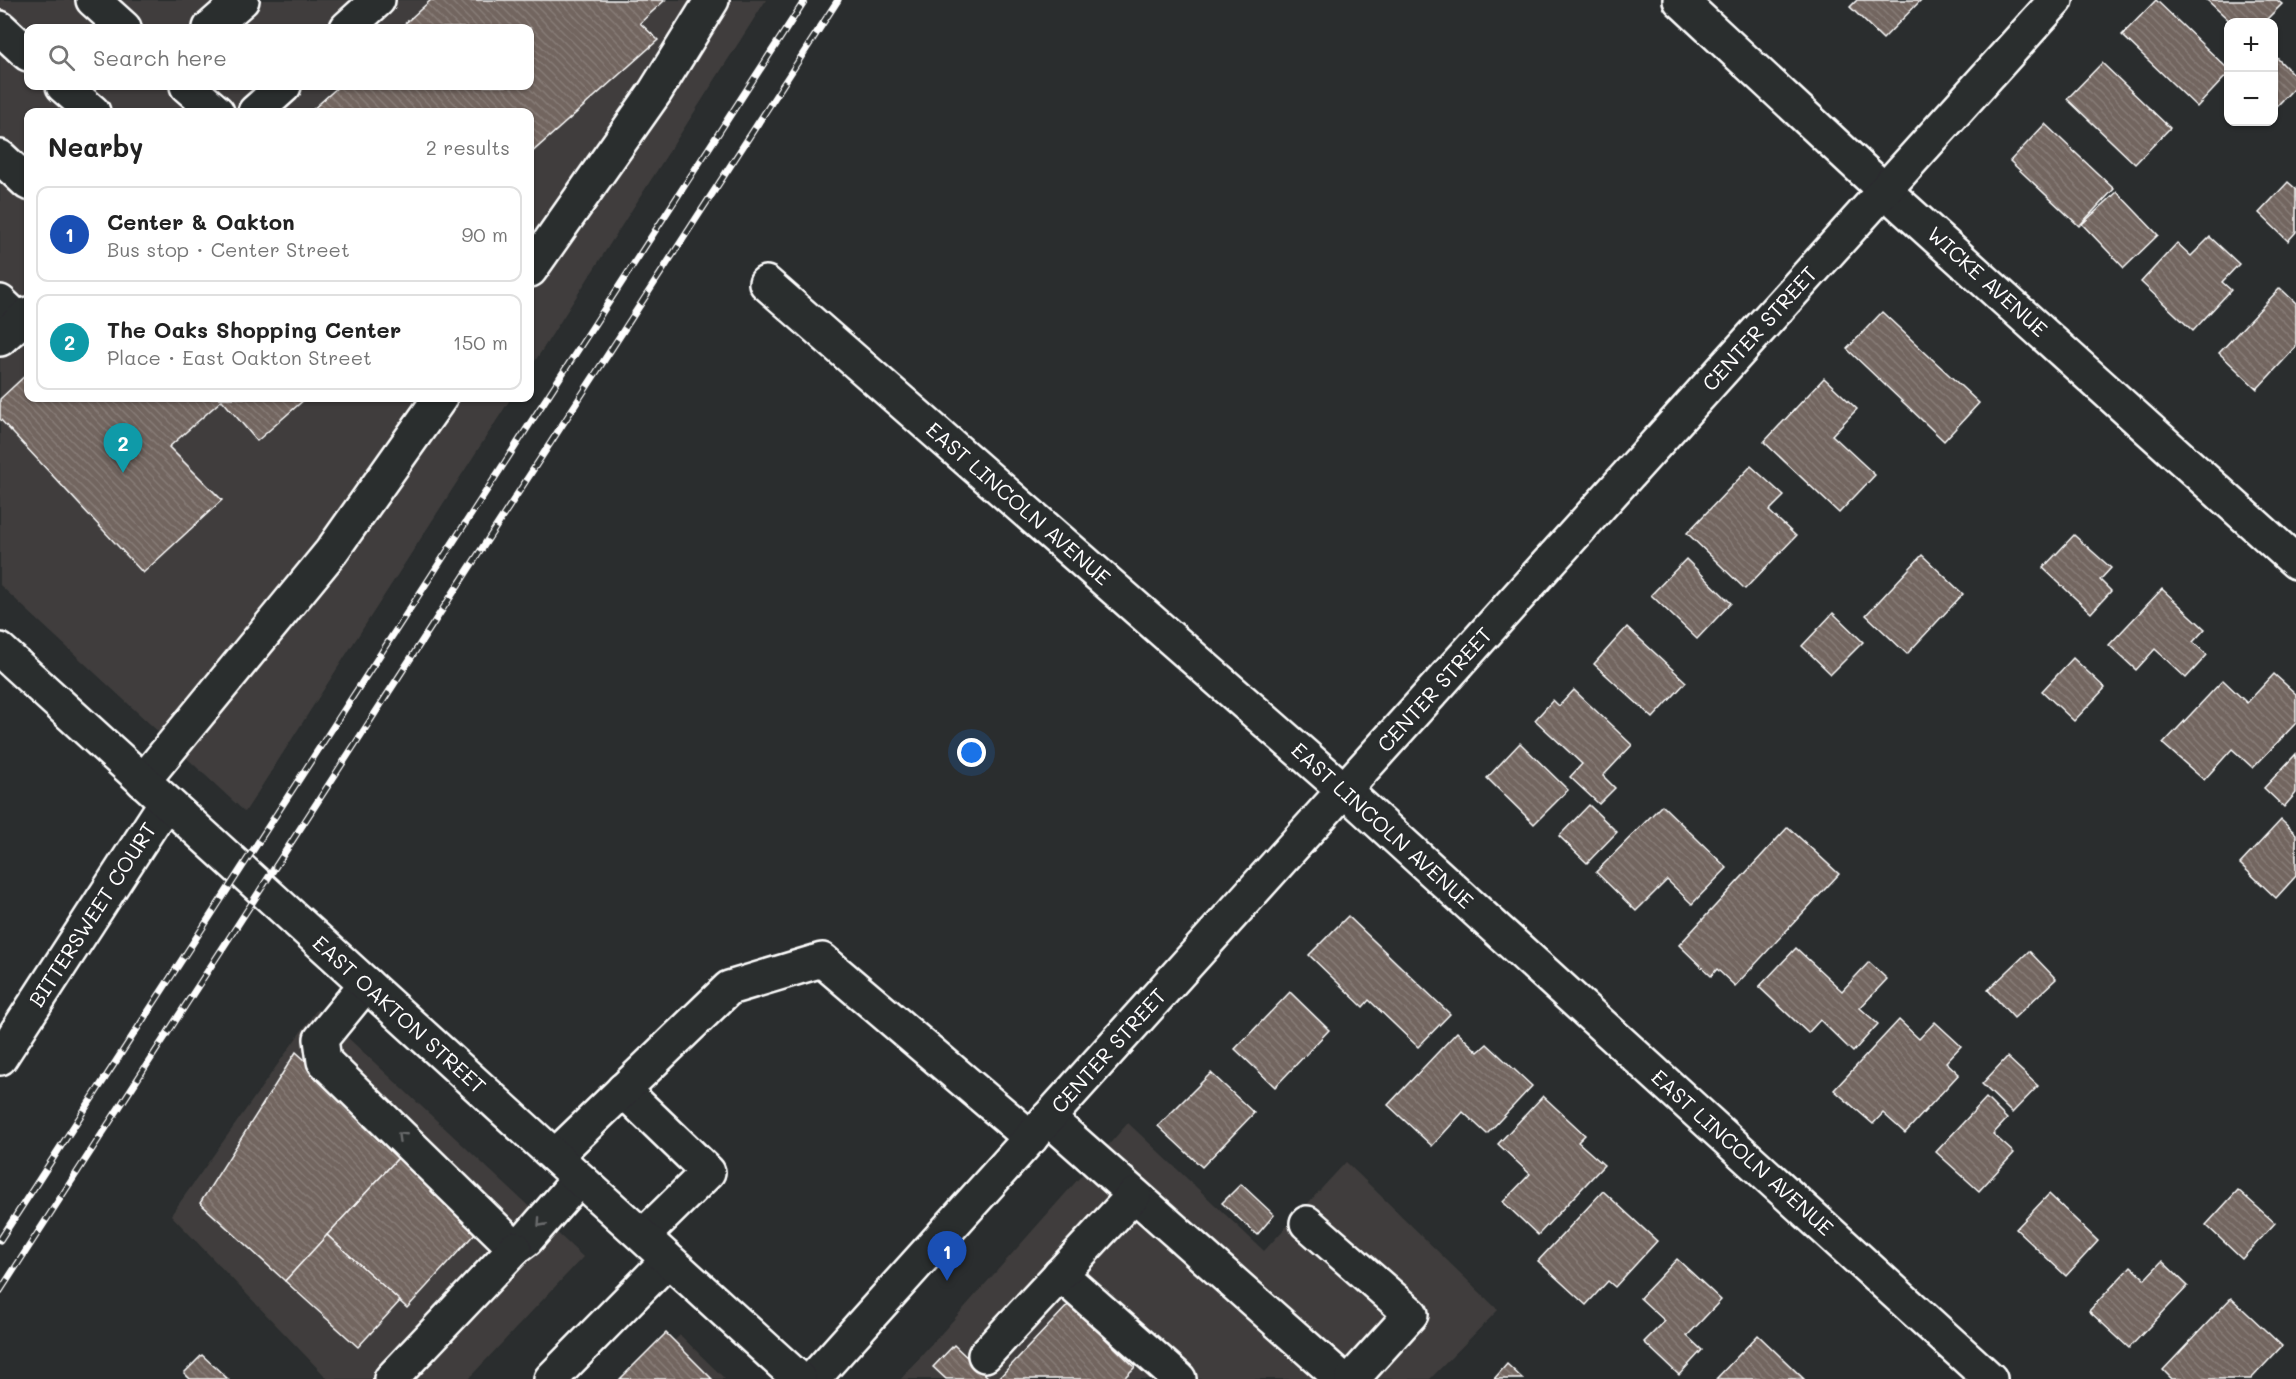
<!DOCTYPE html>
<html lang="en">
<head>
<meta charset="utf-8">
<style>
	body { margin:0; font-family:Mali,sans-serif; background:#f6f6f6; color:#222 }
	.controls { position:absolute; right:18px; top:18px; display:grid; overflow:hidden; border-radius:12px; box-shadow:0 2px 4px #0004 }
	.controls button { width:54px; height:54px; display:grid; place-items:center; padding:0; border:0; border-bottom:2px solid #e0e0e0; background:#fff; color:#222; font:30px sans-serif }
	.you { position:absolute; left:972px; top:753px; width:21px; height:21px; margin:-15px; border:4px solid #fff; border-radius:50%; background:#1a73e8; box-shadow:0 0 0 9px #1a73e833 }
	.badge { display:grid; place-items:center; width:39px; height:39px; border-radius:50%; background:#0b8043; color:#fff; font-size:20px; font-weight:700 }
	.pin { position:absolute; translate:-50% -50px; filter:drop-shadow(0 2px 3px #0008) }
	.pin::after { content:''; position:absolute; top:32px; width:21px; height:18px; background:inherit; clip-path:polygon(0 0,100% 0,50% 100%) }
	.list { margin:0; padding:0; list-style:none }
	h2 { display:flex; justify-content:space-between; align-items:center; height:78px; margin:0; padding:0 24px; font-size:26px }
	h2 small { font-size:20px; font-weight:400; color:#767676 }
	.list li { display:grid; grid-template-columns:39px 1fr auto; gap:18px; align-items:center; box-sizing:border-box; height:96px; margin:0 12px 12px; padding:0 12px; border:2px solid #e0e0e0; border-radius:12px }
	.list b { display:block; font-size:22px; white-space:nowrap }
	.list p { margin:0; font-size:20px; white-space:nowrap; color:#767676 }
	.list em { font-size:20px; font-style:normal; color:#767676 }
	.icon { flex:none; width:33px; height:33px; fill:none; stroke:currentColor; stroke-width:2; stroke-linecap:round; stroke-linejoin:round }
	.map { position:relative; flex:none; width:2296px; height:1379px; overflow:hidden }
	.search { position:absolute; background:#fff; box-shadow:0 2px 4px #0004; left:24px; top:24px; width:510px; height:66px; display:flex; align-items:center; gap:15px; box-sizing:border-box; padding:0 21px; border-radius:12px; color:#767676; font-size:22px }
	.panel { position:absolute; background:#fff; box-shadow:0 2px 4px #0004; left:24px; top:108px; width:510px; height:294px; border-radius:12px }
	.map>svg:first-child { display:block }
	.built { fill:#403e3d; fill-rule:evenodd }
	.building { fill:url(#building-back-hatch); stroke:#fff; stroke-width:1.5 }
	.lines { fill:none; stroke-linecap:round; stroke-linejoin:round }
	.minor-casing { stroke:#fff; stroke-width:38 }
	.major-casing { stroke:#fff; stroke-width:38 }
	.minor { stroke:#2a2d2e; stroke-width:33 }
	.major { stroke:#2a2d2e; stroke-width:33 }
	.rail-casing { stroke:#fff; stroke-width:7 }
	.rail { stroke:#2a2d2e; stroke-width:4.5; stroke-dasharray:14; stroke-linecap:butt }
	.oneway { stroke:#6a6c6d }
	.labels { text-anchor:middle; stroke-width:6; stroke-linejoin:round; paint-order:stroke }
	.street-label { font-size:21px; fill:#fff; stroke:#2a2d2e }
</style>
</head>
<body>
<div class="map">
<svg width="2296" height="1379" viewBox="0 0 2296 1379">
	<defs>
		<pattern id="building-back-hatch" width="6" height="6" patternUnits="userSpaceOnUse" patternTransform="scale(1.5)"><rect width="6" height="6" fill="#72655f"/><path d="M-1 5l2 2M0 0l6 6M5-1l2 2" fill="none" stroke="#877c77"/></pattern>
	</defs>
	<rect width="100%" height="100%" fill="#2a2d2e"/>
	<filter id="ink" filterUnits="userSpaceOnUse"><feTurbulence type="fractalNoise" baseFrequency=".0167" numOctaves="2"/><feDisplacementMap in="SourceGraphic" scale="12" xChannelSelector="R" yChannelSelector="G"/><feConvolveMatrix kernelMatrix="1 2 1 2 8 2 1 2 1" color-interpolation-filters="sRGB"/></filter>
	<g filter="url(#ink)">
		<g class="built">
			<path d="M0,0H766L530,369V112H28V398H511L245,812L0,585ZM28,28H530V86H28Z"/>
			<polygon points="317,1009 583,1257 468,1379 328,1379 171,1215"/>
			<polygon points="1128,1123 1264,1251 1346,1162 1498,1310 1430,1379 901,1379"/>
			<polygon points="680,1335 725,1379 637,1379"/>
		</g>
		<g class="building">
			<polygon points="431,0 665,0 640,23 658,40 530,154 530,112 310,112 339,86 530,86 530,28 400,28"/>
			<polygon points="1857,0 1921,0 1883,39 1850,7"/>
			<polygon points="2156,0 2228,69 2228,74 2197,107 2122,35"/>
			<polygon points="2207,0 2277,0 2282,4 2264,22 2231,22"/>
			<polygon points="2274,55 2296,77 2296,86 2276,107 2274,104"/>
			<polygon points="2102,63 2170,128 2135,164 2067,99"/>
			<polygon points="2045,124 2114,189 2079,226 2010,161"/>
			<polygon points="2288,182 2296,189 2296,232 2288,241 2259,213"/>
			<polygon points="2117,192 2158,235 2124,268 2082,224"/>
			<polygon points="2210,237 2239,264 2222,282 2231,290 2193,331 2141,282 2177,243 2191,256"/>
			<polygon points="2280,288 2296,303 2296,347 2257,389 2219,353"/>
			<polygon points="1882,312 1979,403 1944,441 1847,349"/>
			<polygon points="28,373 28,398 306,398 257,441 222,400 169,447 222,500 143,573 0,419 0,399"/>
			<polygon points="1824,378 1857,409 1832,435 1875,475 1839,513 1764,442"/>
			<polygon points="1751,466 1784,496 1769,511 1796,536 1745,589 1687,533"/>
			<polygon points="2074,535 2111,568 2100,580 2111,591 2091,613 2043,568"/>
			<polygon points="1922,555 1963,594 1907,654 1866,615"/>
			<polygon points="1686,559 1731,603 1697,639 1651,595"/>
			<polygon points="2162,589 2205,629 2193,642 2207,655 2186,678 2155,649 2136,670 2109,645"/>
			<polygon points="1833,613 1863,642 1831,674 1802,646"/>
			<polygon points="1627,627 1686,682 1653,718 1594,664"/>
			<polygon points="2073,658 2105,688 2074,721 2042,691"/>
			<polygon points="2274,674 2296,694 2296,723 2253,768 2232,749 2204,780 2163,744 2223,680 2247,703"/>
			<polygon points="1574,690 1632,745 1603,776 1615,788 1599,804 1570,777 1582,764 1535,720 1553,700 1559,706"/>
			<polygon points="1520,743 1568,790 1534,824 1487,778"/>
			<polygon points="2296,754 2296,793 2284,807 2264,788"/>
			<polygon points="1589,805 1617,832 1587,863 1559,836"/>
			<polygon points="1662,805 1727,868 1692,904 1667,880 1636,911 1596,872"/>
			<polygon points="2281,820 2296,834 2296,876 2276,898 2240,864"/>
			<polygon points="1788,827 1839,874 1735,986 1717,969 1711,976 1679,945"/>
			<polygon points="1348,916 1450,1014 1418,1047 1369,1000 1363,1007 1309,955"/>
			<polygon points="1796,948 1842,991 1869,962 1887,979 1860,1008 1878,1024 1853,1052 1820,1020 1808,1033 1759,987"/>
			<polygon points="2029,951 2056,979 2014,1018 1988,990"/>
			<polygon points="1290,992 1329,1030 1275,1087 1235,1049"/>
			<polygon points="1899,1020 1919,1039 1935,1022 1961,1046 1946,1062 1959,1074 1905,1133 1883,1113 1873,1124 1834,1090"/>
			<polygon points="1457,1032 1478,1052 1487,1044 1532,1086 1487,1134 1463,1112 1432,1146 1388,1105"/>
			<polygon points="296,1052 371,1119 364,1126 398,1158 285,1281 200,1203"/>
			<polygon points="2007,1057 2038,1086 2012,1113 1982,1084"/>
			<polygon points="1211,1073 1254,1113 1202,1167 1158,1126"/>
			<polygon points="1543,1096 1585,1135 1578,1142 1604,1165 1538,1235 1503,1202 1530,1174 1498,1144"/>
			<polygon points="1986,1098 2007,1119 1993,1134 2014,1153 1979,1191 1936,1152"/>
			<polygon points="398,1158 478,1230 407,1308 327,1235"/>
			<polygon points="1241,1184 1274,1215 1257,1235 1222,1203"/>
			<polygon points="2238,1190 2275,1223 2242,1259 2206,1225"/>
			<polygon points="1603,1191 1657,1241 1615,1287 1608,1281 1586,1305 1538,1261"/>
			<polygon points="2049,1194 2098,1241 2066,1276 2016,1229"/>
			<polygon points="327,1235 400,1301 358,1347 285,1281"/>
			<polygon points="1677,1259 1721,1300 1687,1336 1702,1350 1679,1375 1644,1342 1665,1321 1640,1298"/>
			<polygon points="2162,1261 2188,1286 2129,1348 2089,1311 2131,1266 2145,1279"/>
			<polygon points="2231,1298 2282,1346 2251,1379 2172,1379 2163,1370"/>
			<polygon points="1069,1304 1135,1367 1123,1379 998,1379"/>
			<polygon points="666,1333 712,1379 620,1379"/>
			<polygon points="1758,1335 1804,1379 1716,1379"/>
			<polygon points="954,1345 990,1379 946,1379 933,1367"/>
			<polygon points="202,1355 228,1379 190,1379 184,1373"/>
			<polygon points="1507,1364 1523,1379 1494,1379"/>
		</g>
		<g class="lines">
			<defs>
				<g id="minor">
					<polyline points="93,0 124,28"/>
					<polyline points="1680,0 1884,190 2296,562"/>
					<polyline points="0,28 28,54"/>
					<polyline points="210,28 242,0"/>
					<polyline points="347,28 378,0"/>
					<polyline points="63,86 93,112"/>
					<polyline points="187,86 217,112"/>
					<polyline points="255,112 284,86"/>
					<polyline points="0,157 28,183"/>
					<polyline points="530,270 655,92 712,0"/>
					<polyline points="766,283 1344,790 1990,1379"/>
					<polyline points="0,302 20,321"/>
					<polyline points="0,339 28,314"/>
					<polyline points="143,781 331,552 440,398"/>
					<polyline points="366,984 321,1039 324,1061 515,1248 526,1240 579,1179"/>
					<polyline points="0,1058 166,802"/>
					<polyline points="623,1090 708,1172 643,1236"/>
					<polyline points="1048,1118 1342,1379"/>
					<polyline points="555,1156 729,988 822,960 1031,1138"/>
					<polyline points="1307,1223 1411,1314 1352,1379"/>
					<polyline points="1060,1274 1179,1379"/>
					<polyline points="985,1355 1134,1195"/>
					<polyline points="391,1379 515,1248"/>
					<polyline points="551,1379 668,1260"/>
					<polyline points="813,1379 2056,0"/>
				</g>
				<polyline id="major" points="0,650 799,1379"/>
			</defs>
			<use href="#minor" class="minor-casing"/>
			<use href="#major" class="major-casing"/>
			<use href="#minor" class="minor"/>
			<use href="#major" class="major"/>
			<defs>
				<g id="rail">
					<polyline points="0,1240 805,0"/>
					<polyline points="0,1291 838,0"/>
				</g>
			</defs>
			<use href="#rail" class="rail-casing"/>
			<use href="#rail" class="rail"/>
		</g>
		<defs><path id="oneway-chevron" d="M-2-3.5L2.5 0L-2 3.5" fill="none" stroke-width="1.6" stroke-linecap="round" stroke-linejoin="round" transform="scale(1.5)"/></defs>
		<g class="oneway">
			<use href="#oneway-chevron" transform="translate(401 1136) rotate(-136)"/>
			<use href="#oneway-chevron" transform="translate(541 1223) rotate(132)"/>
		</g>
	</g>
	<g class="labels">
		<g class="street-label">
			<text transform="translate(1987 282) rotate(42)" y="7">WICKE AVENUE</text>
			<text transform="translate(1760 329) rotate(-48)" y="7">CENTER STREET</text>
			<text transform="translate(1018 504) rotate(41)" y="7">EAST LINCOLN AVENUE</text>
			<text transform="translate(1435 690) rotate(-48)" y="7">CENTER STREET</text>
			<text transform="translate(1382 826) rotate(42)" y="7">EAST LINCOLN AVENUE</text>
			<text transform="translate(93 915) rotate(-57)" y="7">BITTERSWEET COURT</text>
			<text transform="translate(399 1015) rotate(42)" y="7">EAST OAKTON STREET</text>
			<text transform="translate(1109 1051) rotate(-48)" y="7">CENTER STREET</text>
			<text transform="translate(1742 1153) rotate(42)" y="7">EAST LINCOLN AVENUE</text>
		</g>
	</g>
</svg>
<div class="controls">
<button>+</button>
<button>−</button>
</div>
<div class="you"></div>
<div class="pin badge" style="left:947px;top:1281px;background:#1a4fb4">1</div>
<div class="pin badge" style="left:123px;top:473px;background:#0f9aa8">2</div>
<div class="search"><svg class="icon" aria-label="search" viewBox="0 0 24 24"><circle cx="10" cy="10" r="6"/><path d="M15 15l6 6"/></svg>Search here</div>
<section class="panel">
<h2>Nearby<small>2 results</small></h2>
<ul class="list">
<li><span class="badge" style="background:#1a4fb4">1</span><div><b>Center &amp; Oakton</b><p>Bus stop · Center Street</p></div><em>90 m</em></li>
<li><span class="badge" style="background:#0f9aa8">2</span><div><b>The Oaks Shopping Center</b><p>Place · East Oakton Street</p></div><em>150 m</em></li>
</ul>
</section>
</div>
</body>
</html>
